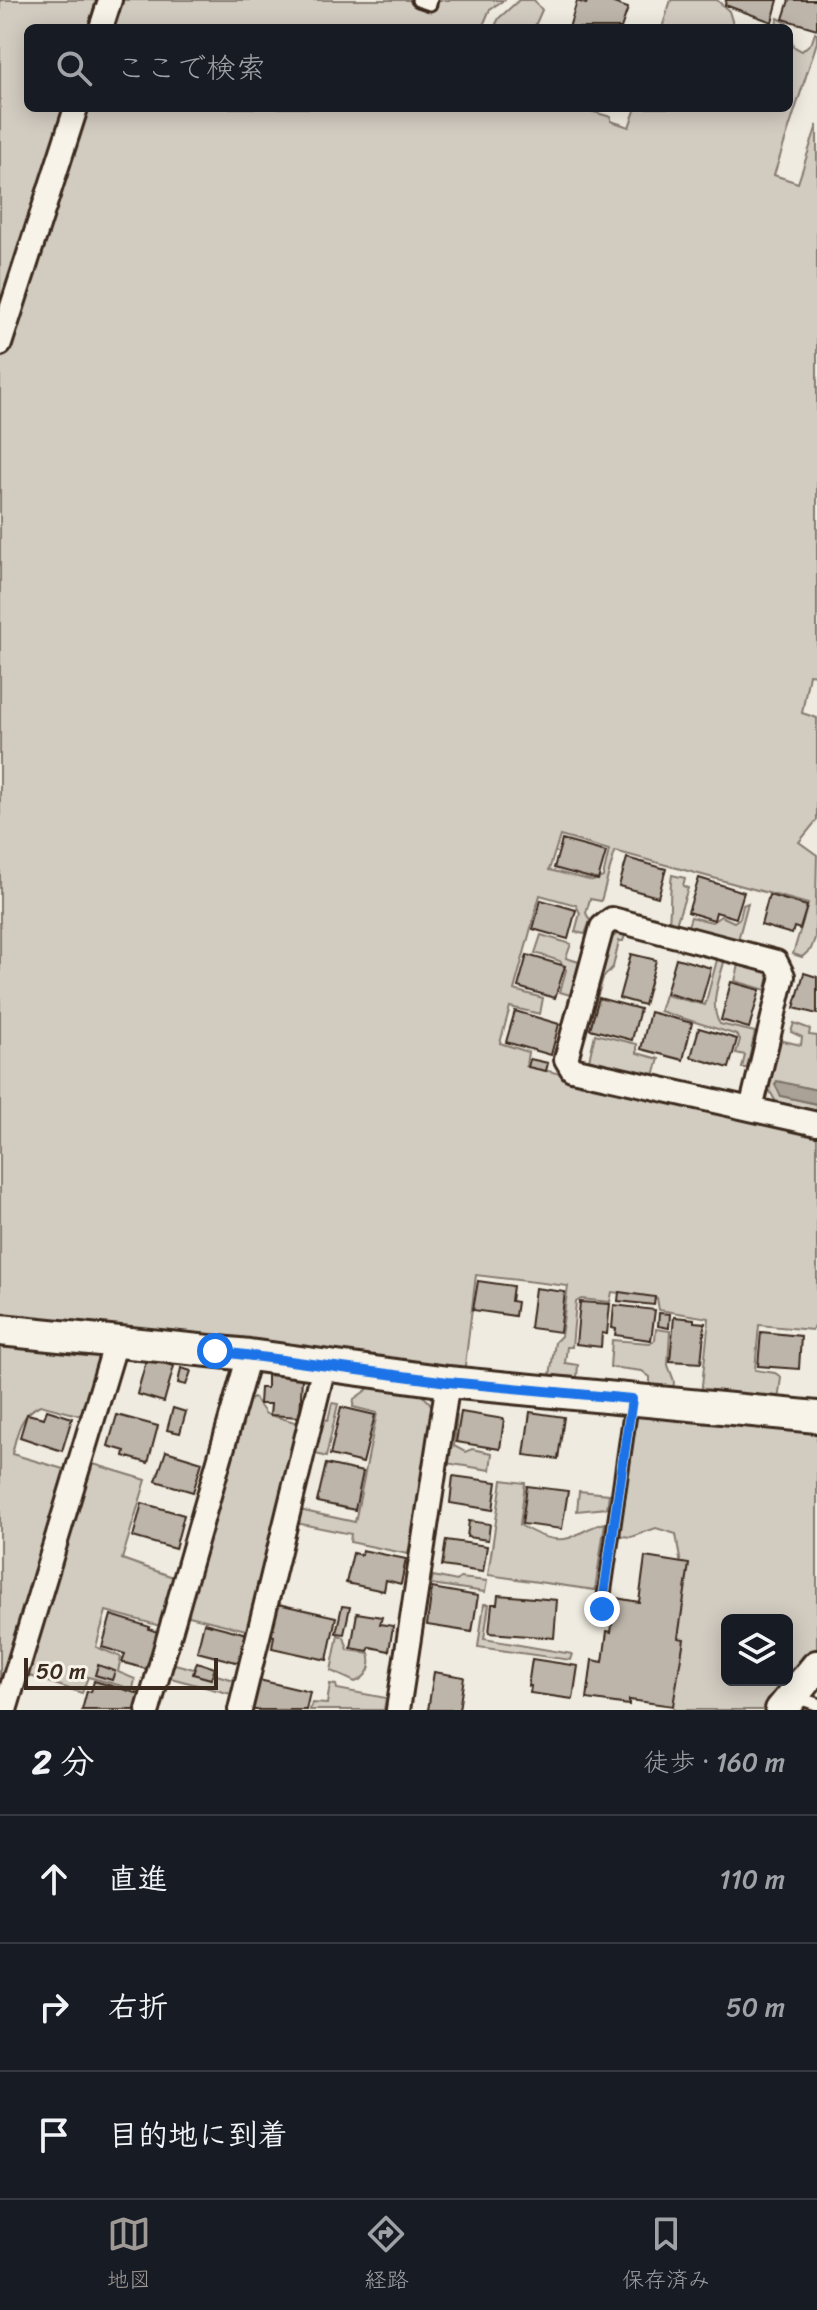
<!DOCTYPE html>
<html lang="ja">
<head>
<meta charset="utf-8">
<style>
	body { margin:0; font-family:Sriracha,"Klee One",sans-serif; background:#20242c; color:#f1f3f6 }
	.controls { position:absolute; right:24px; bottom:24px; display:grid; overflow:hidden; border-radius:12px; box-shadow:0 4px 20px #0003 }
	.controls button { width:72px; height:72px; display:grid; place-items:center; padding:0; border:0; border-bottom:2px solid #363941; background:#171b24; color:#f1f3f6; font:40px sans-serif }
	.scale { position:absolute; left:24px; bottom:20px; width:194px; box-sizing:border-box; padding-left:8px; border:4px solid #3b2a1e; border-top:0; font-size:22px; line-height:28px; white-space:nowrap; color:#3b2a1e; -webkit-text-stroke:6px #f7f3e8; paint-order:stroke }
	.stop { position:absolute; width:24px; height:24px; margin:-18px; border:6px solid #1a73e8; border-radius:50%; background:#fff }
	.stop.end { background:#1a73e8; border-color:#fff; box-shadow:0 2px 8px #0008 }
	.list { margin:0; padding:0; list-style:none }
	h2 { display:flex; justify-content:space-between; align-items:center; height:104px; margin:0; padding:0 32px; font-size:34px }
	h2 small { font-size:26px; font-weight:400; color:#9ea1a6 }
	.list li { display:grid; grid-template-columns:52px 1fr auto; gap:24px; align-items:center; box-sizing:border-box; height:128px; padding:0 32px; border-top:2px solid #363941 }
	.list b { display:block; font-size:30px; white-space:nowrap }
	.list em { font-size:26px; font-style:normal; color:#9ea1a6 }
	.icon { flex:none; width:44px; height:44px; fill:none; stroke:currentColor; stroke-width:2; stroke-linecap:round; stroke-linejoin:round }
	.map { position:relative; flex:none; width:817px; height:1710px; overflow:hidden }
	.search { position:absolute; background:#171b24; box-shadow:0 4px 20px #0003; left:24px; right:24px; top:24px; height:88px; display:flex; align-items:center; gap:20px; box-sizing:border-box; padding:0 28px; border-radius:12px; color:#9ea1a6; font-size:30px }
	.sheet { height:488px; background:#171b24 }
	nav { display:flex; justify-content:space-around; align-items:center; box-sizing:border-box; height:112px; border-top:2px solid #363941; background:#171b24; font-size:22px; color:#9ea1a6 }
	nav a { display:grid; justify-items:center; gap:4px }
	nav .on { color:#9f9995 }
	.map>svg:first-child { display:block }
	.green { fill:#d1cbc0; stroke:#867a6f; stroke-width:2; fill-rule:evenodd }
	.water { fill:#aaa296; stroke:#7e7266; stroke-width:2 }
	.building { fill:#bdb5aa; stroke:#3b2a1e; stroke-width:2 }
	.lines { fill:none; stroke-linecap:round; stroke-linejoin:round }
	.lane-casing { stroke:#3b2a1e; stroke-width:17 }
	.street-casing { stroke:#3b2a1e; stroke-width:28 }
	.secondary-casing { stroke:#3b2a1e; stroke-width:36 }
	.lane { stroke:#f7f3e8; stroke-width:11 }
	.street { stroke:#f7f3e8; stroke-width:22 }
	.secondary { stroke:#f7f3e8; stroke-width:30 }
	.route { stroke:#1a73e8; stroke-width:10 }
</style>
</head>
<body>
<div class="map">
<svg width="817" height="1710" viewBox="0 0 817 1710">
	<rect width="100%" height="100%" fill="#efebe0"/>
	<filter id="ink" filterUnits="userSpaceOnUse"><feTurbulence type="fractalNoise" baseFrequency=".0125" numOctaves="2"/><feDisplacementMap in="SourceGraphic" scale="16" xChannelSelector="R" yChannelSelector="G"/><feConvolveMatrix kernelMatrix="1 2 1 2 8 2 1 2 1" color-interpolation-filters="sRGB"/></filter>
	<g filter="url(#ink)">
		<g class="green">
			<path d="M0,0H504L490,9L482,28H28V108H580L611,117V121L629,127L636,108H789V28H775L778,18L789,24L793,46L802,51L812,42L815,33L817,34V42L774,175L798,183L817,125V675L809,674L802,713L817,718V820L799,842L817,855L815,938L811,949L802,957L793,954L808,904L615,851L601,901L590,899L586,913L590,921L585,934L575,932L580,913L576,905L540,895L514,990L543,998L540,1014L510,1007L500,1043L528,1052L526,1066L817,1133V1319L812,1330L759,1325L755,1370L775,1373L781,1377L778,1402L701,1395L709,1318L659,1310L657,1298L612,1292L610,1302L581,1299L576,1302L572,1347H567L565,1363L578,1365L577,1377L574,1384L549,1382L555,1342L561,1336L568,1286L476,1275L464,1374L112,1330L86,1417L40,1405C20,1415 17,1433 12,1454L70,1471L0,1705ZM560,836L609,850L603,877L593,881L549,870Z"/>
			<polygon points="519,0 534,0 542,10 534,28 494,28 499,18"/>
			<polygon points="671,0 717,0 729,11 733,24 748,28 662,28"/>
			<path d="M672,875L685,878L683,886L688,888L676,924L669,922C671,906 669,892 672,875Z"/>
			<polygon points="748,903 738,940 688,926 691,917 712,922 721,916 734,922 740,918 743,905"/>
			<polygon points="618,934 625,935 623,941 619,941 613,967 603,978 591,1018 588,1017 611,938"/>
			<polygon points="541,935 571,944 566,958 579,962 570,995 560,992 566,970 560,961 535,953"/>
			<path d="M718,956L725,959C720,978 708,1006 720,1024L755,1032L747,1068H742L745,1055L736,1053L740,1040L737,1035L660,1011L665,995L705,1005Z"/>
			<polygon points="739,965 764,971 769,975 766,990 735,981"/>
			<polygon points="794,1023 810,1029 809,1035 817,1036 817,1090 777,1082 781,1096 817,1104 817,1111 776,1102 767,1086 779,1040 801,1045 802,1037 791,1032"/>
			<polygon points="595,1034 637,1044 637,1053 659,1059 654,1075 589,1060"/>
			<polygon points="656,1329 670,1331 668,1365 674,1381 673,1393 650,1391 650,1377 642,1371 610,1367 612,1340 650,1343 655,1340"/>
			<path d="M372,1386C395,1389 421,1385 433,1408L408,1554L350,1542L351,1534L296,1523L299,1510L355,1522L377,1413L353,1407L354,1399Z"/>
			<polygon points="254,1398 266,1414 302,1424 250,1631 185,1615 247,1401"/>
			<polygon points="332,1403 338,1404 326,1457 313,1453 321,1419 328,1420"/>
			<path d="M645,1409L817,1426V1653L772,1710H674L670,1698L682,1572L676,1534L656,1528L631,1537L622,1536L611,1521L634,1417ZM727,1620H787V1680H727Z"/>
			<polygon points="453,1416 457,1416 454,1446 465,1452 472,1449 492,1453 490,1470 446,1463"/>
			<polygon points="90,1463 146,1480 122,1559 176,1578 164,1627 106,1611 96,1647 121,1657 118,1672 135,1679 133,1689 88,1677 82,1693 27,1675"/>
			<path d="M502,1480L525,1483L520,1525C533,1533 553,1543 569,1538C582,1533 591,1526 605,1523L595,1590L488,1575Z"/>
			<polygon points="579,1491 609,1494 607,1508 577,1511"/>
			<polygon points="433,1576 457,1581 460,1578 487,1581 485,1592 431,1584"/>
			<polygon points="484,1604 489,1604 484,1639 572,1654 570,1660 478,1647"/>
			<path d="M338,1635L344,1637L348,1650L369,1653C373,1666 368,1677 355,1682L331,1671Z"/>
			<polygon points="171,1663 194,1669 194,1674 211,1679 213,1674 234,1680 231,1694 167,1677"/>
			<polygon points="330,1684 336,1685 337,1689 386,1698 384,1710 310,1710 312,1703 327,1704"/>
		</g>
		<polygon class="water" points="777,1081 817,1090 817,1104 781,1096 775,1085"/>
		<g class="building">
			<polygon points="588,0 605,0 628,8 621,28 569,28 577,1 586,4"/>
			<polygon points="726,0 778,0 772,22 725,5"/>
			<polygon points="789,0 817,0 817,29 783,19"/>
			<polygon points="562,840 606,852 598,880 554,868"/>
			<polygon points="627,858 666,869 658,897 619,886"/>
			<polygon points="699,878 744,892 736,918 716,912 714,920 688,912"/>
			<polygon points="769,895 807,906 800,929 794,927 792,934 761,925"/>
			<polygon points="541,900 576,910 568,939 533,929"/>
			<polygon points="631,954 656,960 644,1005 619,998"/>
			<polygon points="527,955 565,966 555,998 518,987"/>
			<polygon points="676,958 711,968 701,1003 666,993"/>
			<polygon points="804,973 817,977 817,1014 794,1008"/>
			<polygon points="731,982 760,990 749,1028 721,1020"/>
			<polygon points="599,998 640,1009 632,1040 590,1029"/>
			<polygon points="515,1011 559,1024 551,1055 506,1042"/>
			<polygon points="650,1012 692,1023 683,1060 641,1049"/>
			<polygon points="699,1028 737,1039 729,1068 691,1057"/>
			<polygon points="530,1059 548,1063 546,1071 528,1067"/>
			<polygon points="478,1281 513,1286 511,1301 517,1302 515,1316 473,1310"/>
			<polygon points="535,1288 565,1292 560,1332 530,1328"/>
			<polygon points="619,1292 655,1297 654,1305 618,1301"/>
			<polygon points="580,1302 610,1304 607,1334 602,1333 601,1347 576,1344"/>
			<polygon points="614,1305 655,1310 651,1340 615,1335 616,1329 612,1328"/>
			<polygon points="659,1313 670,1314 669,1328 658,1326"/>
			<polygon points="674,1317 694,1319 694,1322 705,1323 701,1363 670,1361"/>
			<polygon points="761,1332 801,1336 799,1369 758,1366"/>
			<polygon points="147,1358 174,1366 164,1402 137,1394"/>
			<polygon points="181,1368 191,1371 186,1385 178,1383"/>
			<polygon points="267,1375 302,1377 300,1417 270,1415 271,1404 259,1404 260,1388 267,1388"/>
			<polygon points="341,1407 375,1415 363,1463 330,1455"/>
			<polygon points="173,1408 186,1412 180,1433 167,1430"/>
			<polygon points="47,1410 72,1418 62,1451 20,1437 27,1414 44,1418"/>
			<polygon points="461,1412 504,1419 500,1449 456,1442"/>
			<polygon points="530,1412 564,1417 558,1459 524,1455"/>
			<polygon points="117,1415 158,1426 148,1463 124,1456 125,1451 108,1446"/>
			<polygon points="166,1451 202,1462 193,1492 156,1481"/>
			<polygon points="326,1464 363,1472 355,1510 317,1502"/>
			<polygon points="453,1476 497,1482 493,1510 450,1503"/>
			<polygon points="527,1486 568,1491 562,1529 522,1524"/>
			<polygon points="142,1503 184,1515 175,1549 133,1537"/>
			<polygon points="469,1521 490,1524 488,1540 467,1537"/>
			<polygon points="446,1540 487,1546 483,1572 442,1566"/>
			<polygon points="362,1550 406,1559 401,1584 386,1580 384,1591 346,1583 353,1553 361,1555"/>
			<polygon points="645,1557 689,1564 678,1638 684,1639 673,1706 629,1700 629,1705 587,1699 592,1660 603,1662 607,1631 611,1632 616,1598 639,1602"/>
			<polygon points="432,1588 478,1596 472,1632 427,1625"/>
			<polygon points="498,1595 557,1600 554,1638 489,1633 492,1604 497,1604"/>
			<polygon points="278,1604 336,1617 327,1660 272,1648 274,1636 271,1635"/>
			<polygon points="342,1606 350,1607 344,1634 336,1633"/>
			<polygon points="357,1613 382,1617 380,1624 393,1626 389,1651 370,1647 368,1651 351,1648"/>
			<polygon points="111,1615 150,1627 149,1629 160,1633 149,1670 122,1662 125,1654 102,1647"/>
			<polygon points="204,1623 247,1634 240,1663 197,1652"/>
			<polygon points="532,1659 578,1666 573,1699 530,1693 531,1686 528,1686"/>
			<polygon points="197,1662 215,1668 211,1679 193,1674"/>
			<polygon points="98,1665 115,1671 112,1680 95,1675"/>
			<polygon points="434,1672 464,1677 459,1710 428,1710"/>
			<polygon points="259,1680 310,1692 306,1710 252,1710"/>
			<polygon points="94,1681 140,1694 136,1710 82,1710 87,1691 91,1692"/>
		</g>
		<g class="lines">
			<defs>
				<g id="lane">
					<polyline points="418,0 430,4 431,0"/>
					<polyline points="602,1609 632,1400"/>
					<polyline points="795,1697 817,1704"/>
				</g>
				<g id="street">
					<polyline points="101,28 110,0"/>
					<polyline points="0,344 76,108"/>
					<polyline points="751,1109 783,976 776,962 612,919 602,927 566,1059 572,1069 817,1124"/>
					<polyline points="5,1710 116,1342"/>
					<polyline points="148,1710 249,1355"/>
					<polyline points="240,1710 324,1366"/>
					<polyline points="398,1710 448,1382"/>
				</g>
				<g id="secondary">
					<polyline points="0,1330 249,1355 448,1382 817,1417"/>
					<polyline points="781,1710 817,1666"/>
				</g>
			</defs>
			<use href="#lane" class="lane-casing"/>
			<use href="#street" class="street-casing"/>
			<use href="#secondary" class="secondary-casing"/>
			<use href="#lane" class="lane"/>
			<use href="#street" class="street"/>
			<use href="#secondary" class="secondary"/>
		</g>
	</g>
	<g class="lines" filter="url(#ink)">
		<polyline class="route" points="215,1351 448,1382 632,1399 602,1609"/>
	</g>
</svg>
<div class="controls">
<button><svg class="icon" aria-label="layers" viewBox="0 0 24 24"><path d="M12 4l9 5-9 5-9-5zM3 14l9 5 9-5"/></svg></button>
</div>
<div class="scale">50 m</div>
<div class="stop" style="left:215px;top:1351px"></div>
<div class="stop end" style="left:602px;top:1609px"></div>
<div class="search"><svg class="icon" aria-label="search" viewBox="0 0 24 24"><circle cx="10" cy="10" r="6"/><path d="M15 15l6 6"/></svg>ここで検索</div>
</div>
<section class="sheet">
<h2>2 分<small>徒歩 · 160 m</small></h2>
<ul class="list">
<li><svg class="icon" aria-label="ahead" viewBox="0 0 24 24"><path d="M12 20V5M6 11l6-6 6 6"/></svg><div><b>直進</b></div><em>110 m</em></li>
<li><svg class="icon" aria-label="right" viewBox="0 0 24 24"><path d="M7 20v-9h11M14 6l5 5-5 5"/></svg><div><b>右折</b></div><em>50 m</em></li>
<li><svg class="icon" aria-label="arrive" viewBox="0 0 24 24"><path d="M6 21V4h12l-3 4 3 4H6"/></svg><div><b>目的地に到着</b></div></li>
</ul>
</section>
<nav>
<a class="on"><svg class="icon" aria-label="map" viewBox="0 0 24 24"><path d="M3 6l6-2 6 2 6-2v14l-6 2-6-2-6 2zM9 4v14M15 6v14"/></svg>地図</a>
<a><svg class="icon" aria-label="directions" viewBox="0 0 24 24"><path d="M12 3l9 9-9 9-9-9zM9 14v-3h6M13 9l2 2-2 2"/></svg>経路</a>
<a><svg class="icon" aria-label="saved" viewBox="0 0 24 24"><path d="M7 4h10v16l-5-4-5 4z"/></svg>保存済み</a>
</nav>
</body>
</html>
